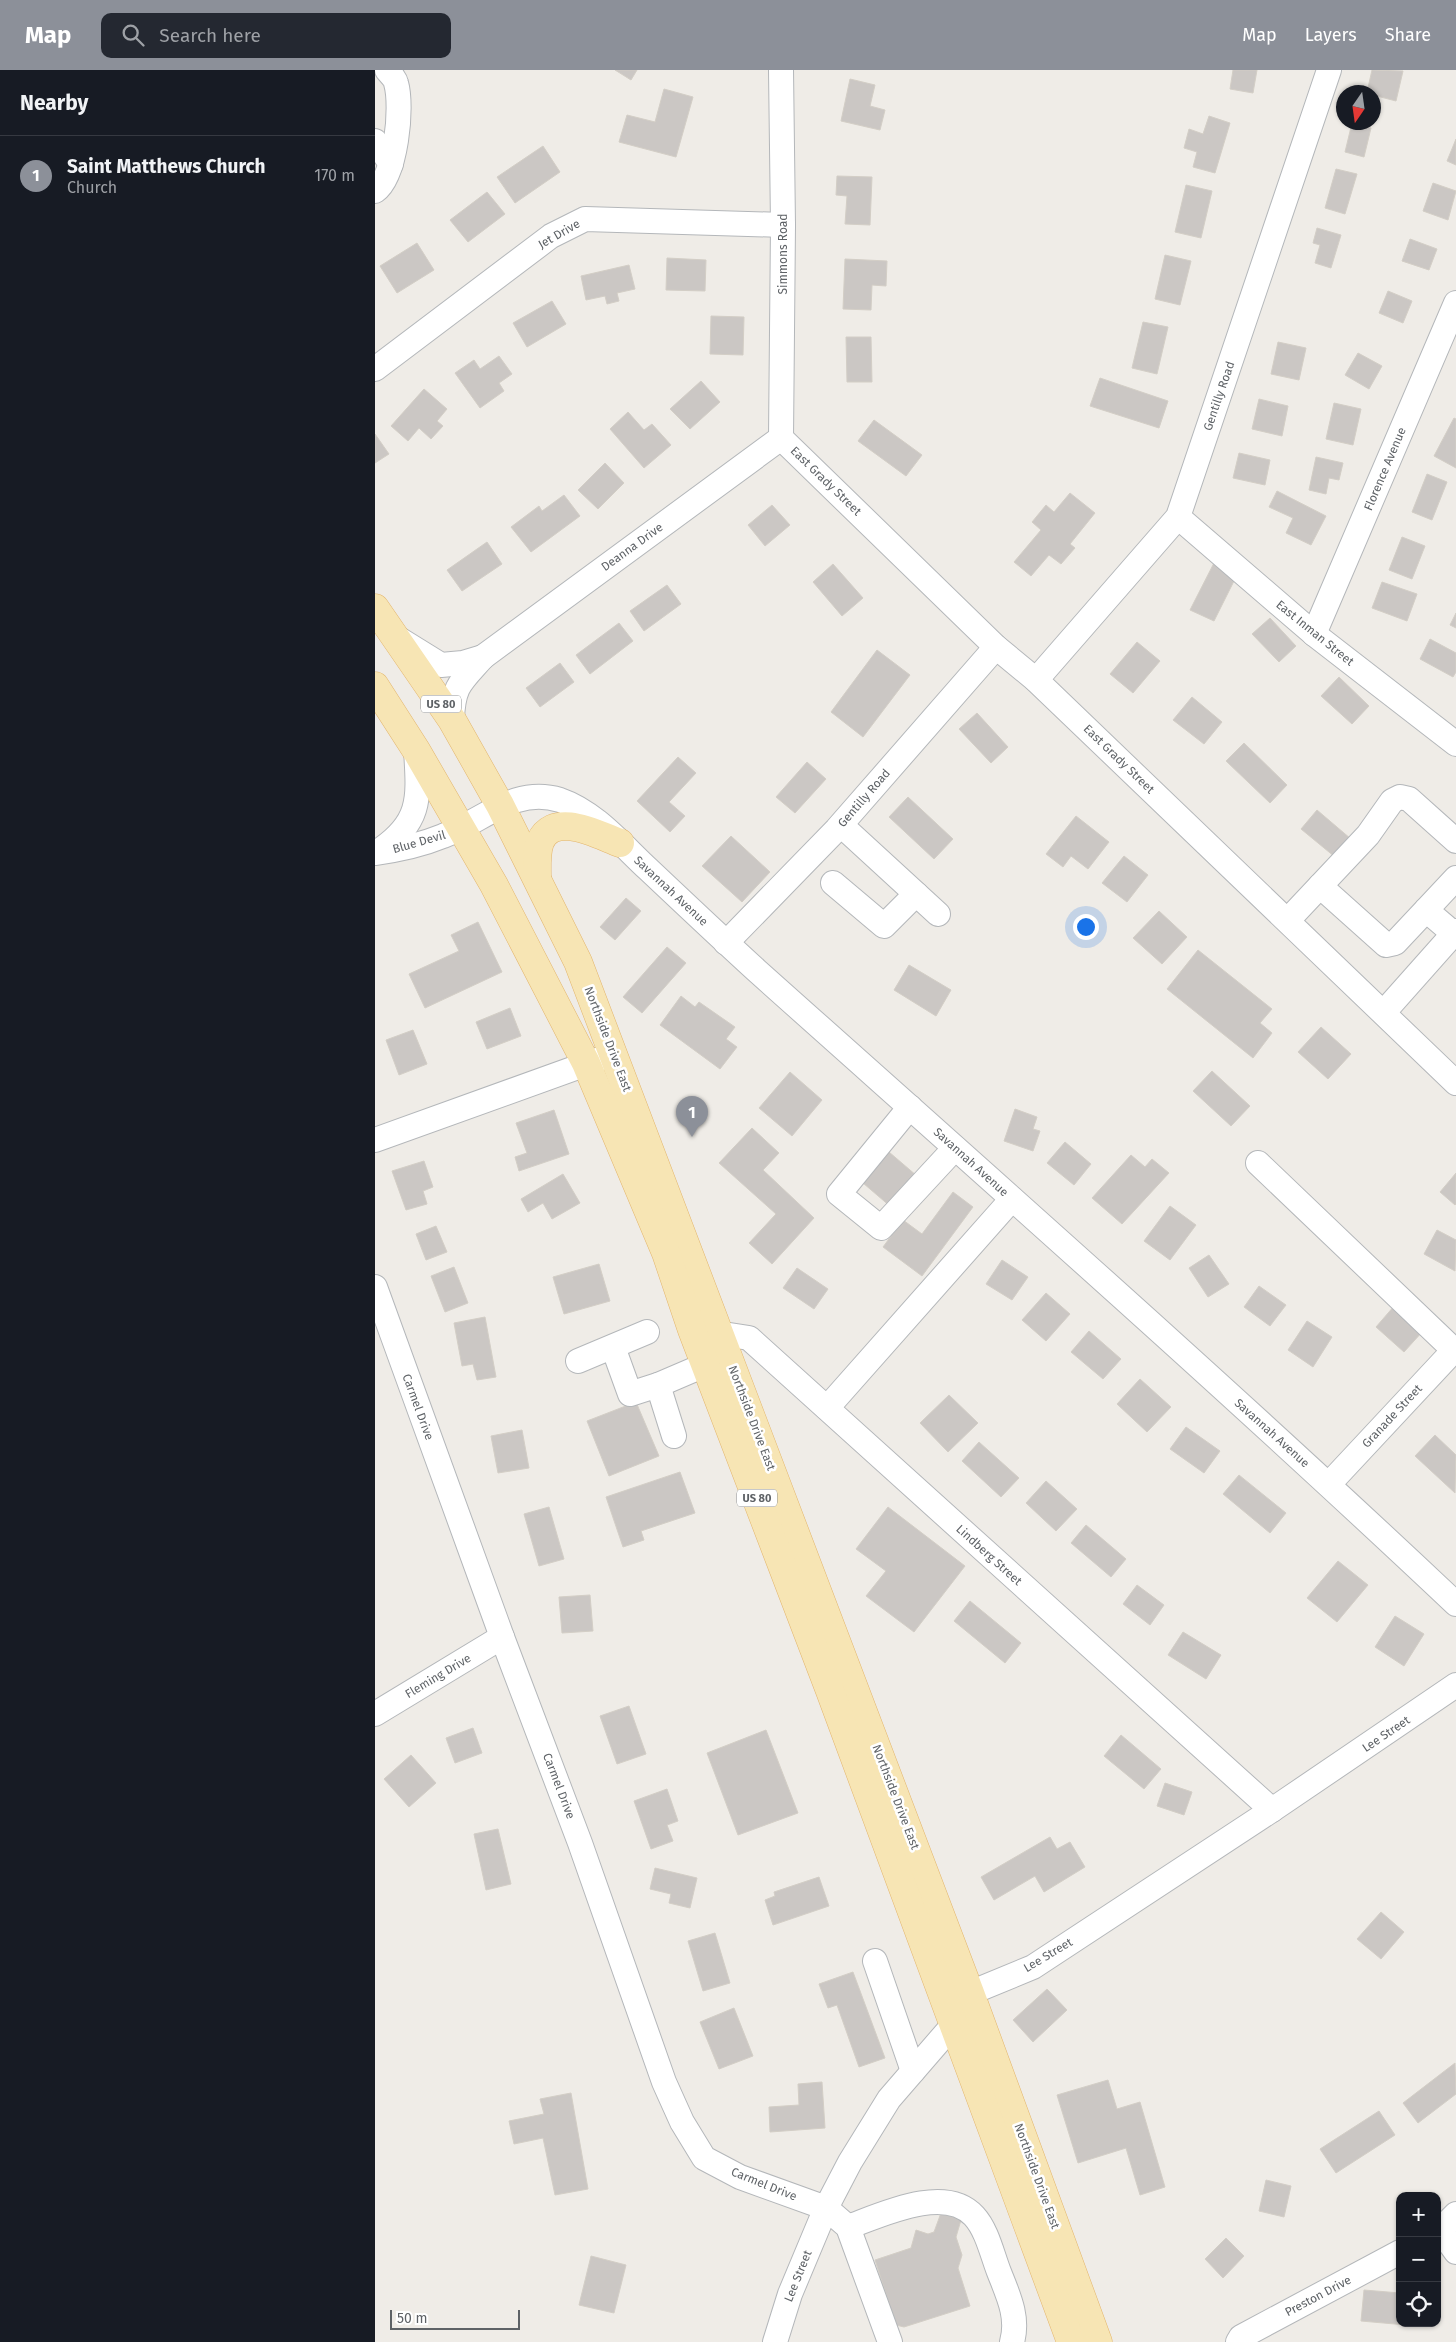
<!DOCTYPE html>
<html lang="en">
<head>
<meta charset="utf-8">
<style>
	body { margin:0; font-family:"Fira Sans",sans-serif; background:#242831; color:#f1f3f6 }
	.controls { position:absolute; right:15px; bottom:15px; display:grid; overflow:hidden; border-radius:10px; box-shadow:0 1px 4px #0004 }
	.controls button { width:45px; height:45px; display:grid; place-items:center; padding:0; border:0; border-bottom:1px solid #363941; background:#171b24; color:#f1f3f6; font:25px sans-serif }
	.compass { position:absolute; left:961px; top:15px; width:45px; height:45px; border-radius:50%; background:#171b24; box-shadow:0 1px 4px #0004; rotate:193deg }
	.scale { position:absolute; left:15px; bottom:12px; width:130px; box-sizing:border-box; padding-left:5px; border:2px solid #5e6266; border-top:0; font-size:14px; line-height:18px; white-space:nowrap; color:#5e6266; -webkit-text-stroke:4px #fff; paint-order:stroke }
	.you { position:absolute; left:710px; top:856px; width:18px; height:18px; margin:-12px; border:4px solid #fff; border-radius:50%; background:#1a73e8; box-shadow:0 0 0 8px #1a73e833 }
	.badge { display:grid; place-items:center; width:32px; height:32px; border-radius:50%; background:#8c9099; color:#fff; font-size:16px; font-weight:700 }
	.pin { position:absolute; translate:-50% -41px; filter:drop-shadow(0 1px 2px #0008) }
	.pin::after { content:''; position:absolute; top:26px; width:18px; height:15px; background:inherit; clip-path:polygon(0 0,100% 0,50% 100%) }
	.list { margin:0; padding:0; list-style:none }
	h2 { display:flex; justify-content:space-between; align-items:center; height:65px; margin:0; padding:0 20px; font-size:21px }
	h2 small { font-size:16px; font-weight:400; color:#9ea1a6 }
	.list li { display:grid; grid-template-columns:32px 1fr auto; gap:15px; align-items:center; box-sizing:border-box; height:80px; padding:0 20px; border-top:1px solid #363941 }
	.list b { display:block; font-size:19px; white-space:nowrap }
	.list p { margin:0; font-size:16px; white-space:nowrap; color:#9ea1a6 }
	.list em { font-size:16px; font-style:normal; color:#9ea1a6 }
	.icon { flex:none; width:28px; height:28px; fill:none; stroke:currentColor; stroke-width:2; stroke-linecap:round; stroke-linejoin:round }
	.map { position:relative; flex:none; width:1081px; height:2272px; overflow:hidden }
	header { display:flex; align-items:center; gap:30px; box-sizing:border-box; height:70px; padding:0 25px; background:#8c9099; color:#fff }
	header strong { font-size:24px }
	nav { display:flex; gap:28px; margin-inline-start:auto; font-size:18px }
	.search { width:350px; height:45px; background:#242831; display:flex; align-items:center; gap:12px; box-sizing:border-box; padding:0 18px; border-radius:10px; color:#9ea1a6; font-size:19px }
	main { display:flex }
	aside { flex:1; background:#171b24 }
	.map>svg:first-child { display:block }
	.building { fill:#cbc7c4; stroke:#d3cec6 }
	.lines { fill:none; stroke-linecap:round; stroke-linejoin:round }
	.minor-casing { stroke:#b4b7ba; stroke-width:26 }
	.major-casing { stroke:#e3b56c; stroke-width:29 }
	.minor { stroke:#fff; stroke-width:24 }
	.major { stroke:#f7e5b4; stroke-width:28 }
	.labels { text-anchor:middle; stroke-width:5; stroke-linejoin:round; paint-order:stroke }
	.shield { fill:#fff; stroke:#8e9194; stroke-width:1 }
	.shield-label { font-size:11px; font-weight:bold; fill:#5e6266 }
	.street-label { font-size:12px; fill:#5e6266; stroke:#fff }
</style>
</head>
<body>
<header>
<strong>Map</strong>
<div class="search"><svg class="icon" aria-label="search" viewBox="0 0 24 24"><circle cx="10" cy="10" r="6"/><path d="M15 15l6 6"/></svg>Search here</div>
<nav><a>Map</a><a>Layers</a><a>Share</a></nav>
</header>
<main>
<aside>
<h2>Nearby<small></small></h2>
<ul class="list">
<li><span class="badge">1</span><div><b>Saint Matthews Church</b><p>Church</p></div><em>170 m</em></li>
</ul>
</aside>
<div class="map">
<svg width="1081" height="2272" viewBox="0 0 1081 2272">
	<rect width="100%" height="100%" fill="#efece7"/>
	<g class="building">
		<polygon points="240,0 262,0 256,10"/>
		<polygon points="858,0 882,0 878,23 855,19"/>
		<polygon points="997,0 1028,1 1021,31 998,25 998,22 992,22"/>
		<polygon points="475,9 500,15 495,36 510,40 505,60 466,51"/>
		<polygon points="289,19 318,27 301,87 244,72 252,45 280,52"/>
		<polygon points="834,46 855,53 840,103 818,97 822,82 809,78 814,59 828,64"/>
		<polygon points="977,53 996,58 989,87 970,82"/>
		<polygon points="1081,69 1081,95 1072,91"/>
		<polygon points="168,76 185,102 140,133 122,107"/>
		<polygon points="961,99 982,104 970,144 950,138"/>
		<polygon points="462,106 497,107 495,155 470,154 472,126 461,125"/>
		<polygon points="1058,113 1081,121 1073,150 1048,141"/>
		<polygon points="811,115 837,121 826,168 800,162"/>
		<polygon points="112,122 130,144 93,172 75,150"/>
		<polygon points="942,158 966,165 956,198 940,193 945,175 938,173"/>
		<polygon points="1035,169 1062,179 1054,200 1027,191"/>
		<polygon points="42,173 59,200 22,223 5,196"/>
		<polygon points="790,185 816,191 805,235 780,229"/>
		<polygon points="292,188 331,190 330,221 291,220"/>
		<polygon points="470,189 512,191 511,216 497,215 496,240 468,239"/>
		<polygon points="254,195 260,219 242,223 244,231 232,234 230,226 211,230 206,206"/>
		<polygon points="1013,221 1037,231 1028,253 1004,243"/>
		<polygon points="177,231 191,254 152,277 138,253"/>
		<polygon points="336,246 369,247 368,285 335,284"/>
		<polygon points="768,252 793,257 782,304 757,298"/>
		<polygon points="471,267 496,267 497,312 472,312"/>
		<polygon points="903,272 931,278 924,310 896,304"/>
		<polygon points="983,283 1007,296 994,319 970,305"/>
		<polygon points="124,286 137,304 124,313 129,321 105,338 80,303 99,290 105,299"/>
		<polygon points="725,308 793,331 784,358 715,336"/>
		<polygon points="326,311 345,332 315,359 295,339"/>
		<polygon points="49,319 72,339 62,351 68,356 56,369 44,358 33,371 16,356"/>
		<polygon points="884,329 913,336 907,366 877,359"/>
		<polygon points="959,333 986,339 978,375 951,369"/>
		<polygon points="253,342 269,360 277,354 296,375 269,398 235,359"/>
		<polygon points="1079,348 1081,349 1081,398 1059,386"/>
		<polygon points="499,350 547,385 531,406 483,371"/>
		<polygon points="0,364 14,384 0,393"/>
		<polygon points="864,383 895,390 890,415 858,408"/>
		<polygon points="941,387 968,393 964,410 954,408 951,424 934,420"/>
		<polygon points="230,393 249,413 223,439 203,420"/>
		<polygon points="1052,404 1072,412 1057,450 1037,442"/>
		<polygon points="902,421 951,446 936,475 911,463 918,448 894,437"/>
		<polygon points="695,423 720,443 695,474 700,478 686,494 674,485 656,506 639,492 666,460 657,452 671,435 679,442"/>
		<polygon points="189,425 205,446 156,482 136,457 164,436 167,441"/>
		<polygon points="397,435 415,455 390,476 373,455"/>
		<polygon points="1027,467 1050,476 1037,509 1014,500"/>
		<polygon points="112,472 127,494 87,521 72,500"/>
		<polygon points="840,491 863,503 839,551 815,540"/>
		<polygon points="458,494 488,528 467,546 438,512"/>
		<polygon points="1007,512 1042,524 1032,551 997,538"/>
		<polygon points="292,515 306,534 269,561 255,541"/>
		<polygon points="1081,543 1081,558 1075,555"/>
		<polygon points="895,548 921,576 904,592 877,564"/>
		<polygon points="244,553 258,571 215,604 201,585"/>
		<polygon points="1055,569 1081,583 1081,602 1078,607 1045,589"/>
		<polygon points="762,572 785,591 758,623 735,604"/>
		<polygon points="502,580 535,605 488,667 456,642"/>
		<polygon points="185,593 199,612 165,637 151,618"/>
		<polygon points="964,607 994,636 977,654 946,626"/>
		<polygon points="817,627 847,652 829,674 798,650"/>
		<polygon points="602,643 633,677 616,693 584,659"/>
		<polygon points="869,673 912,715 895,733 851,691"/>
		<polygon points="303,687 321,703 294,732 310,746 295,762 262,731"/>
		<polygon points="432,692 451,709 420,743 401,727"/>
		<polygon points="533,727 578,769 559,789 514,747"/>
		<polygon points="942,740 976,769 960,787 926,759"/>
		<polygon points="701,746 734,772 713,799 696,786 688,797 671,784"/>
		<polygon points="356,766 395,802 367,832 327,796"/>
		<polygon points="749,786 773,805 752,832 727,813"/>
		<polygon points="251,828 266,841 240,870 225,857"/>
		<polygon points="784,841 812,867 787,894 758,868"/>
		<polygon points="103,852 127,902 50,938 34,904 84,881 76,865"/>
		<polygon points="292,877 311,893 267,943 248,927"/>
		<polygon points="823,880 897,939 885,953 897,963 878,988 792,919"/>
		<polygon points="534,895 576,920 561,946 519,920"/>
		<polygon points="306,926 320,937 324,932 360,957 351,969 362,977 345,999 285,955"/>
		<polygon points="135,938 146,966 112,979 101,952"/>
		<polygon points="946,957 976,984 953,1009 923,982"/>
		<polygon points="38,960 52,994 24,1005 11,970"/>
		<polygon points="837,1001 875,1036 856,1056 818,1021"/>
		<polygon points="415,1002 447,1030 417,1066 384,1038"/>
		<polygon points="640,1039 662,1047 658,1059 665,1061 658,1081 629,1071"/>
		<polygon points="179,1040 194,1084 144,1101 140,1087 152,1083 141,1053"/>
		<polygon points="377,1058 404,1083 388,1100 439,1148 397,1194 374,1173 401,1144 344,1093"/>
		<polygon points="690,1072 716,1094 699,1115 672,1093"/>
		<polygon points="514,1082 542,1106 516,1137 488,1113"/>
		<polygon points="756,1085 770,1097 777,1089 794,1103 747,1154 717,1128"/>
		<polygon points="49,1091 58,1117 48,1121 52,1134 31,1140 17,1101"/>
		<polygon points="1081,1103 1081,1134 1080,1135 1065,1122"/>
		<polygon points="188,1104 205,1133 177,1149 168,1133 153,1142 146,1129"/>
		<polygon points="578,1122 598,1137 547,1206 508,1177 528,1150 547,1164"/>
		<polygon points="795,1136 821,1155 795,1190 769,1171"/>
		<polygon points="61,1156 72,1182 51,1190 41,1164"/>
		<polygon points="1062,1160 1081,1170 1080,1201 1049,1184"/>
		<polygon points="834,1185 854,1214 833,1227 814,1198"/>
		<polygon points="627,1190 653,1207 637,1230 611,1214"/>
		<polygon points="224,1194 235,1231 189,1244 178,1207"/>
		<polygon points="79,1197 93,1233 70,1242 56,1206"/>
		<polygon points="422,1198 453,1219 439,1239 408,1218"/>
		<polygon points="884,1216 911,1235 895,1256 869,1237"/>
		<polygon points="671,1223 695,1244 671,1271 647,1250"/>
		<polygon points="1020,1235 1048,1261 1029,1282 1001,1257"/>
		<polygon points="110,1247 121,1307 102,1310 98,1294 87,1296 79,1253"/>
		<polygon points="932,1251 957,1267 938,1297 913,1280"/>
		<polygon points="714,1261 746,1289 728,1309 696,1282"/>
		<polygon points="765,1309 796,1337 772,1362 742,1334"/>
		<polygon points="574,1325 603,1353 573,1382 545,1353"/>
		<polygon points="261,1332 284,1386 234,1406 212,1351"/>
		<polygon points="811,1357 845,1381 829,1403 795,1379"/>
		<polygon points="147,1360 154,1398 123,1403 116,1366"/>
		<polygon points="1060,1365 1081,1385 1080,1423 1040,1386"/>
		<polygon points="604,1372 644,1408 626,1427 587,1391"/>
		<polygon points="305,1402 320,1443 266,1461 269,1470 248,1477 231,1427"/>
		<polygon points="864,1405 911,1443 895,1463 848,1424"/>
		<polygon points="671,1411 702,1439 681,1461 651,1433"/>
		<polygon points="174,1437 189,1489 164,1496 149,1444"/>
		<polygon points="513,1437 590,1496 539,1562 491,1526 511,1501 481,1479"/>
		<polygon points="711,1455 751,1489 736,1507 696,1473"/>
		<polygon points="963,1491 993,1515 962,1552 932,1528"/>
		<polygon points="762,1515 789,1535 775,1555 748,1534"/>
		<polygon points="215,1525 218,1561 187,1563 184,1527"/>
		<polygon points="595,1531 646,1573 630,1593 579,1551"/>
		<polygon points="1020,1546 1049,1564 1029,1596 1000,1577"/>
		<polygon points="808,1562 846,1585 831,1609 793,1585"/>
		<polygon points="254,1636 271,1684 242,1694 225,1646"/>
		<polygon points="98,1658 107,1683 80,1693 71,1668"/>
		<polygon points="391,1660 423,1743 363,1765 332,1683"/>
		<polygon points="746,1665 786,1699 769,1719 729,1686"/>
		<polygon points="36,1685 61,1713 34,1737 9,1709"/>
		<polygon points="790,1713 817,1722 809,1745 782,1736"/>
		<polygon points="292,1719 303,1751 292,1755 298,1771 276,1779 259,1731"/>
		<polygon points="123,1759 136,1814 111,1820 99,1764"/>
		<polygon points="675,1767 682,1779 695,1772 710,1797 669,1822 660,1806 619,1830 606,1807"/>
		<polygon points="280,1798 322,1808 315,1838 294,1833 296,1824 275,1819"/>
		<polygon points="444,1807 454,1836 398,1855 390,1830 400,1826 399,1822"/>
		<polygon points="1006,1842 1029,1862 1006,1889 982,1869"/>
		<polygon points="340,1863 355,1913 328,1921 313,1871"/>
		<polygon points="478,1902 510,1988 484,1997 462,1935 453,1938 444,1914"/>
		<polygon points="672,1919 692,1940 658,1972 638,1950"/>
		<polygon points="359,1938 378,1986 344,1999 325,1952"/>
		<polygon points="1080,1993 1081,2024 1043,2053 1028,2033"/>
		<polygon points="733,2010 742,2039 765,2032 790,2117 765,2125 751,2078 703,2093 682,2025"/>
		<polygon points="447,2012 450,2058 395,2062 394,2037 424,2035 423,2014"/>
		<polygon points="196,2023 213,2119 180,2125 168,2068 139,2074 134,2051 169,2044 165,2029"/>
		<polygon points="1004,2041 1020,2065 961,2103 945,2079"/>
		<polygon points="891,2110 916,2116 909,2147 884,2141"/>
		<polygon points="566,2143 586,2150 581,2167 587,2185 583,2198 595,2236 529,2257 521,2255 500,2190 536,2178 541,2160 553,2164 559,2162"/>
		<polygon points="851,2168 869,2186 848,2208 830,2189"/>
		<polygon points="216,2186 251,2195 239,2243 204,2235"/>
		<polygon points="989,2220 1025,2223 1025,2253 1031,2253 1031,2255 986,2251"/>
	</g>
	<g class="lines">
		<defs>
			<g id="minor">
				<polyline points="406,0 408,155 406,368"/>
				<polyline points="0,71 16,94"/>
				<path d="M0,121C21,106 28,37 21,13C20,8 15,4 12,0"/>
				<polyline points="0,299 176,166 210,149 408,155"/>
				<polyline points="406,368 621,577 661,610 1081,1013"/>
				<polyline points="803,447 939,564 1081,674"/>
				<polyline points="939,564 1081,233"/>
				<polyline points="24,569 66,595 88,593 108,587"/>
				<polyline points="661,610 803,447 954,0"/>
				<path d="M77,650C78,615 86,612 108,587L406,368"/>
				<polyline points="466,755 563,844"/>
				<path d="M2,782C47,753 44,728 41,680"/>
				<path d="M0,783C23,780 46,775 68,766C108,751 139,716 185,730C220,742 247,775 273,799C309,833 345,867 381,900C616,1110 852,1318 1081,1534"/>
				<polyline points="458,813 509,856 541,824"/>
				<polyline points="945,816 1011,875 1020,873 1051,840"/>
				<polyline points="913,850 993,765 1017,731 1025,727 1034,729 1081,771"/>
				<polyline points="1079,864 1051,840 1081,808"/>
				<polyline points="351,873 462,759 621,577"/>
				<polyline points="1009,942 1081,861"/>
				<polyline points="535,1037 464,1124 506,1158 580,1078"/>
				<polyline points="0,1070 239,984"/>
				<polyline points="883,1093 1081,1282"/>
				<polyline points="0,1217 127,1567 205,1773 289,2012 307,2052 329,2088 365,2107 451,2138 473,2157 515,2272"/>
				<polyline points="329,1261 374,1268 897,1740"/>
				<polyline points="238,1277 255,1324 283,1315"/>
				<polyline points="203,1291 272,1262"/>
				<polyline points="452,1338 637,1129"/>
				<polyline points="299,1366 283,1315 332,1294"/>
				<polyline points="954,1414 1081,1278"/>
				<polyline points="0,1644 127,1567"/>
				<polyline points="500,1891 538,2001"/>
				<path d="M473,2157C506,2145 570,2114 599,2146C612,2160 617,2184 624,2202C633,2225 644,2247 637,2272"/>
				<polyline points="1065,2160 1081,2144"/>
				<polyline points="1062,2161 1065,2160 1081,2182"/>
				<polyline points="400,2272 415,2224 451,2138 475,2092 514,2029 578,1955 595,1923 658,1897 897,1740 1081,1615"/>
				<polyline points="863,2272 866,2267 1025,2182"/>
			</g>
			<g id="major">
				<polyline points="0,538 77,650 125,735 203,892 595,1923 723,2272"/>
				<polyline points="0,616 41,680 119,815 211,993 291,1183 317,1260 455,1621 696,2272"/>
				<path d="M162,806C162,796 161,782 165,772C179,740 223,765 245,773"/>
			</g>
		</defs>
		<use href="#minor" class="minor-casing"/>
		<use href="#major" class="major-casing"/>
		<use href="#minor" class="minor"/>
		<use href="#major" class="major"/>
	</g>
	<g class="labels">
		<g class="shield">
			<rect x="46" y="625.5" width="40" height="17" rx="4"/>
			<rect x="362" y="1419.5" width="40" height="17" rx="4"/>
		</g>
		<g class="shield-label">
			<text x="66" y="638">US 80</text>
			<text x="382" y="1432">US 80</text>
		</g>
		<g class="street-label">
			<text transform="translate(184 164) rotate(-30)" y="4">Jet Drive</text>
			<text transform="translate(408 184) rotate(-90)" y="4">Simmons Road</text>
			<text transform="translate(844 326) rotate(-71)" y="4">Gentilly Road</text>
			<text transform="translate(1010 399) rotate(-67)" y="4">Florence Avenue</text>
			<text transform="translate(451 411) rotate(44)" y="4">East Grady Street</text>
			<text transform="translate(257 477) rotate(-36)" y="4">Deanna Drive</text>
			<text transform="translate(940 563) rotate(39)" y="4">East Inman Street</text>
			<text transform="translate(744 689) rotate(44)" y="4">East Grady Street</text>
			<text transform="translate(489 728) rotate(-49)" y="4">Gentilly Road</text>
			<text transform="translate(44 772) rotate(-16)" y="4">Blue Devil</text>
			<text transform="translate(296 821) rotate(43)" y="4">Savannah Avenue</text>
			<text transform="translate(233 969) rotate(69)" y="4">Northside Drive East</text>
			<text transform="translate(596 1092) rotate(42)" y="4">Savannah Avenue</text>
			<text transform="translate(43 1337) rotate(70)" y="4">Carmel Drive</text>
			<text transform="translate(1017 1346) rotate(-47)" y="4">Granade Street</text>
			<text transform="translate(377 1348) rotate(69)" y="4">Northside Drive East</text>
			<text transform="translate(897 1363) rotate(42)" y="4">Savannah Avenue</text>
			<text transform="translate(614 1485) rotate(42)" y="4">Lindberg Street</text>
			<text transform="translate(63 1606) rotate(-31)" y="4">Fleming Drive</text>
			<text transform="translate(1011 1664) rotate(-34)" y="4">Lee Street</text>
			<text transform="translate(184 1716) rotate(69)" y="4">Carmel Drive</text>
			<text transform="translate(521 1727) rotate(69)" y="4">Northside Drive East</text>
			<text transform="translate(673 1885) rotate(-31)" y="4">Lee Street</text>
			<text transform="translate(662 2106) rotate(70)" y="4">Northside Drive East</text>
			<text transform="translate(389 2114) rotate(22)" y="4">Carmel Drive</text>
			<text transform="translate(423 2206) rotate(-68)" y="4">Lee Street</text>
			<text transform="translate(943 2226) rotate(-28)" y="4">Preston Drive</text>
		</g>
	</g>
</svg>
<div class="controls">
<button>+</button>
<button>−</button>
<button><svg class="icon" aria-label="locate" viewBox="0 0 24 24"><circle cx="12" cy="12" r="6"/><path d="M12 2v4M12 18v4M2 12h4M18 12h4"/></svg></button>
</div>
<svg class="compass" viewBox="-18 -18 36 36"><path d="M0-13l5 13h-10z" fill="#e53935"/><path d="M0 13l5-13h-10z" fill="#9ea1a6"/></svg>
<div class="scale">50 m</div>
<div class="you"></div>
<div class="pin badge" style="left:317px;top:1067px">1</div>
</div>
</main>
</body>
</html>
